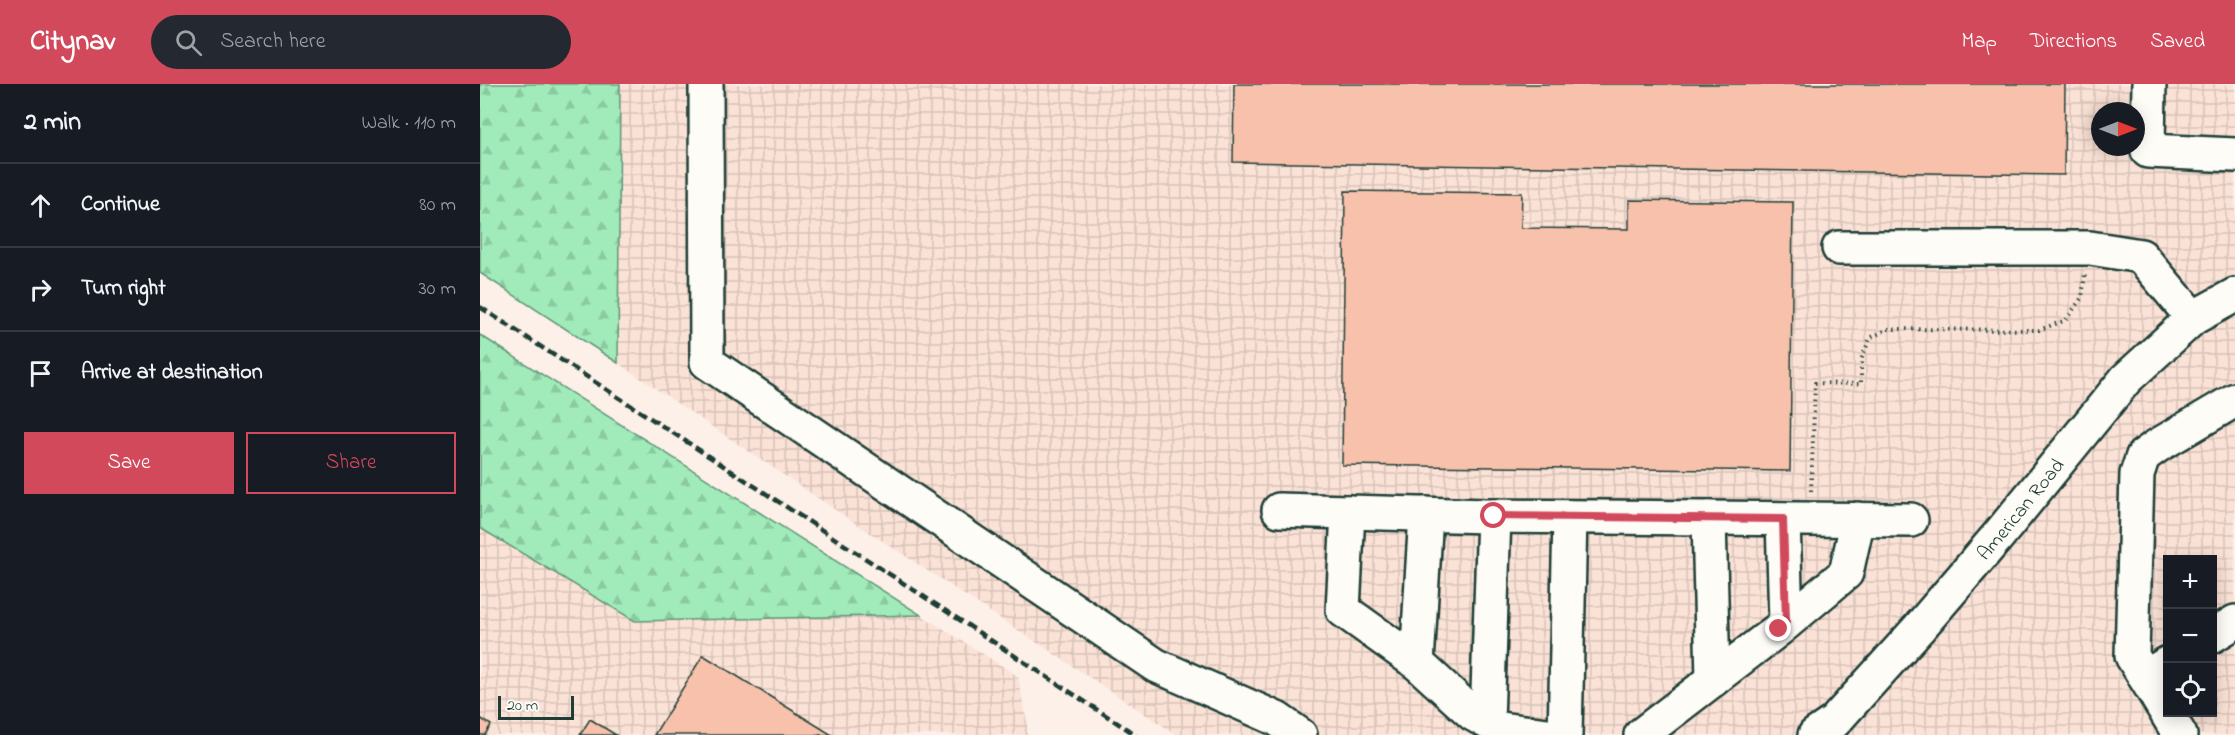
<!DOCTYPE html>
<html lang="en">
<head>
<meta charset="utf-8">
<style>
	body { margin:0; font-family:"Indie Flower",sans-serif; background:#242831; color:#f1f3f6 }
	.controls { position:absolute; right:18px; bottom:18px; display:grid; overflow:hidden; border-radius:0px; box-shadow:0 3px 15px #0003 }
	.controls button { width:54px; height:54px; display:grid; place-items:center; padding:0; border:0; border-bottom:2px solid #363941; background:#171b24; color:#f1f3f6; font:30px sans-serif }
	.compass { position:absolute; left:1611px; top:18px; width:54px; height:54px; border-radius:50%; background:#171b24; box-shadow:0 3px 15px #0003; rotate:90deg }
	.scale { position:absolute; left:18px; bottom:15px; width:76px; box-sizing:border-box; padding-left:6px; border:3px solid #1f3d34; border-top:0; font-size:16px; line-height:21px; white-space:nowrap; color:#1f3d34; -webkit-text-stroke:4px #fdfcf7; paint-order:stroke }
	.stop { position:absolute; width:18px; height:18px; margin:-14px; border:4px solid #d1495b; border-radius:50%; background:#fff }
	.stop.end { background:#d1495b; border-color:#fff; box-shadow:0 2px 6px #0008 }
	.list { margin:0; padding:0; list-style:none }
	h2 { display:flex; justify-content:space-between; align-items:center; height:78px; margin:0; padding:0 24px; font-size:26px }
	h2 small { font-size:20px; font-weight:400; color:#9ea1a6 }
	.list li { display:grid; grid-template-columns:39px 1fr auto; gap:18px; align-items:center; box-sizing:border-box; height:84px; padding:0 24px; border-top:2px solid #363941 }
	.list b { display:block; font-size:22px; white-space:nowrap }
	.list em { font-size:20px; font-style:normal; color:#9ea1a6 }
	.actions { display:flex; gap:12px; padding:18px 24px }
	.actions a { flex:1; padding:14px 0; border:2px solid #d1495b; border-radius:0px; text-align:center; font-size:21px; color:#d1495b }
	.actions .main { background:#d1495b; color:#fff }
	.icon { flex:none; width:33px; height:33px; fill:none; stroke:currentColor; stroke-width:2; stroke-linecap:round; stroke-linejoin:round }
	.map { position:relative; flex:none; width:1755px; height:651px; overflow:hidden }
	header { display:flex; align-items:center; gap:36px; box-sizing:border-box; height:84px; padding:0 30px; background:#d1495b; color:#fff }
	header strong { font-size:28px }
	nav { display:flex; gap:33px; margin-inline-start:auto; font-size:21px }
	.search { width:420px; height:54px; background:#242831; display:flex; align-items:center; gap:15px; box-sizing:border-box; padding:0 21px; border-radius:33px; color:#9ea1a6; font-size:22px }
	main { display:flex }
	aside { flex:1; background:#171b24 }
	.map>svg:first-child { display:block }
	.industrial { fill:url(#industrial-grid); fill-rule:evenodd }
	.forest { fill:url(#forest-firs); stroke:#609477; stroke-width:1.5 }
	.building { fill:#f8c1ac; stroke:#1f3d34; stroke-width:1.5 }
	.lines { fill:none; stroke-linecap:round; stroke-linejoin:round }
	.minor-casing { stroke:#1f3d34; stroke-width:38 }
	.path { stroke:#1f3d34; stroke-width:4; stroke-dasharray:1.5 4.5; stroke-linecap:butt }
	.minor { stroke:#fdfcf7; stroke-width:33 }
	.rail { stroke:#1f3d34; stroke-width:4.5; stroke-dasharray:9 4.5; stroke-linecap:butt }
	.route { stroke:#d1495b; stroke-width:8 }
	.labels { text-anchor:middle; stroke-width:4.5; stroke-linejoin:round; paint-order:stroke }
	.street-label { font-size:20px; fill:#1f3d34; stroke:#fdfcf7 }
</style>
</head>
<body>
<header>
<strong>Citynav</strong>
<div class="search"><svg class="icon" aria-label="search" viewBox="0 0 24 24"><circle cx="10" cy="10" r="6"/><path d="M15 15l6 6"/></svg>Search here</div>
<nav><a>Map</a><a>Directions</a><a>Saved</a></nav>
</header>
<main>
<aside>
<h2>2 min<small>Walk · 110 m</small></h2>
<ul class="list">
<li><svg class="icon" aria-label="ahead" viewBox="0 0 24 24"><path d="M12 20V5M6 11l6-6 6 6"/></svg><div><b>Continue</b></div><em>80 m</em></li>
<li><svg class="icon" aria-label="right" viewBox="0 0 24 24"><path d="M7 20v-9h11M14 6l5 5-5 5"/></svg><div><b>Turn right</b></div><em>30 m</em></li>
<li><svg class="icon" aria-label="arrive" viewBox="0 0 24 24"><path d="M6 21V4h12l-3 4 3 4H6"/></svg><div><b>Arrive at destination</b></div></li>
</ul>
<div class="actions"><a class="main">Save</a><a>Share</a></div>
</aside>
<div class="map">
<svg width="1755" height="651" viewBox="0 0 1755 651">
	<defs>
		<pattern id="industrial-grid" width="8" height="8" patternUnits="userSpaceOnUse" patternTransform="scale(1.5)"><rect width="8" height="8" fill="#fbe2d6"/><path d="M0 4h8M4 0v8" fill="none" stroke="#d7c3b8"/></pattern>
		<pattern id="forest-firs" width="22" height="20" patternUnits="userSpaceOnUse" patternTransform="scale(1.5)"><rect width="22" height="20" fill="#a1ebba"/><path d="M5 1l3.5 6h-7zM16 11l3.5 6h-7z" fill="#8acaa0"/></pattern>
	</defs>
	<rect width="100%" height="100%" fill="#fcf0e8"/>
	<filter id="ink" filterUnits="userSpaceOnUse"><feTurbulence type="fractalNoise" baseFrequency=".0167" numOctaves="2"/><feDisplacementMap in="SourceGraphic" scale="12" xChannelSelector="R" yChannelSelector="G"/><feConvolveMatrix kernelMatrix="1 2 1 2 8 2 1 2 1" color-interpolation-filters="sRGB"/></filter>
	<g filter="url(#ink)">
		<g class="industrial">
			<path d="M140,0H1755V651H697L360,429L138,279ZM1620,27H1656V63H1620ZM1688,476H1732V628H1688Z"/>
			<polygon points="0,444 155,537 441,531 538,592 547,639 547,651 0,651"/>
		</g>
		<g class="forest">
			<polygon points="0,0 140,0 138,279 0,189"/>
			<polygon points="0,251 441,531 155,537 0,444"/>
		</g>
		<g class="building">
			<polygon points="754,0 1585,0 1584,91 753,78"/>
			<polygon points="865,107 1042,109 1041,144 1149,145 1149,116 1313,118 1310,387 862,381"/>
			<polygon points="223,571 352,651 174,651"/>
			<polygon points="0,634 11,641 5,651 0,651"/>
			<polygon points="110,635 136,651 100,651"/>
		</g>
		<g class="lines">
			<defs>
				<g id="minor">
					<polyline points="226,0 227,278 675,581 797,635 820,651"/>
					<polyline points="1669,0 1668,67 1755,71"/>
					<polyline points="1359,164 1610,164 1661,172 1713,234"/>
					<polyline points="799,426 1007,432 1431,436"/>
					<polyline points="868,428 863,526 937,579 993,630 1020,645 1068,651"/>
					<polyline points="1229,434 1233,596"/>
					<polyline points="1303,435 1306,539"/>
					<polyline points="1732,552 1755,538"/>
					<polyline points="937,579 946,430"/>
					<polyline points="1688,579 1665,593 1652,572 1657,390 1663,372 1677,362 1755,316"/>
					<polyline points="1665,593 1700,651"/>
					<polyline points="1007,637 1014,432"/>
					<polyline points="1085,651 1090,433"/>
					<polyline points="1161,651 1299,545 1366,489 1378,435"/>
					<path id="s1" d="M1335,651L1354,638L1439,544L1518,452L1646,295L1713,234L1755,211"/>
				</g>
			</defs>
			<use href="#minor" class="minor-casing"/>
			<polyline class="path" points="1331,407 1335,299 1381,300 1381,276 1390,254 1408,245 1559,246 1586,236 1602,213 1605,191"/>
			<use href="#minor" class="minor"/>
			<polyline class="rail" points="0,223 656,651"/>
		</g>
	</g>
	<g class="lines" filter="url(#ink)">
		<polyline class="route" points="1014,432 1303,435 1306,538 1299,545"/>
	</g>
	<g class="labels">
		<g class="street-label">
			<text dy="7" stroke="none"><textPath href="#s1" startOffset="306">American Road</textPath></text>
		</g>
	</g>
</svg>
<div class="controls">
<button>+</button>
<button>−</button>
<button><svg class="icon" aria-label="locate" viewBox="0 0 24 24"><circle cx="12" cy="12" r="6"/><path d="M12 2v4M12 18v4M2 12h4M18 12h4"/></svg></button>
</div>
<svg class="compass" viewBox="-18 -18 36 36"><path d="M0-13l5 13h-10z" fill="#e53935"/><path d="M0 13l5-13h-10z" fill="#9ea1a6"/></svg>
<div class="scale">20 m</div>
<div class="stop" style="left:1014px;top:432px"></div>
<div class="stop end" style="left:1299px;top:545px"></div>
</div>
</main>
</body>
</html>
